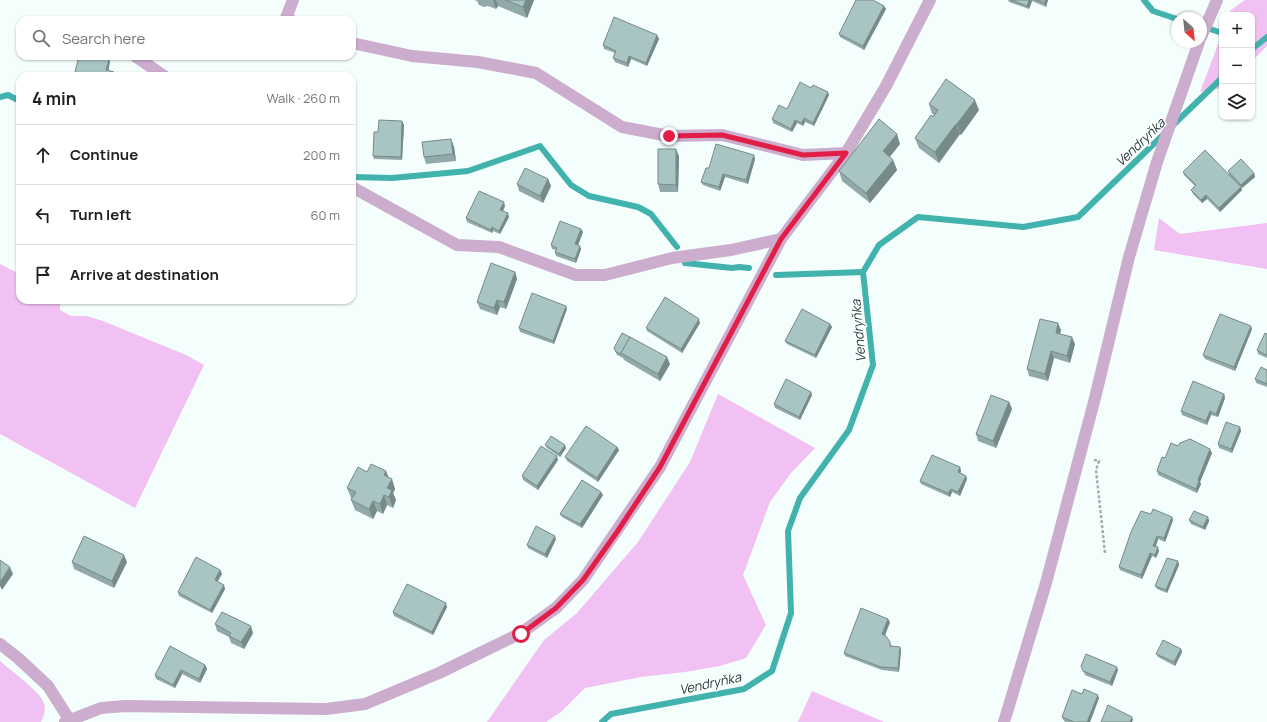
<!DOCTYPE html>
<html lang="en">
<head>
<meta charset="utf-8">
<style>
	body { margin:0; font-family:Manrope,sans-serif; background:#f2f2f2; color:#202124 }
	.controls { position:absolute; right:12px; top:12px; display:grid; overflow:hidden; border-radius:8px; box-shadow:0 1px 3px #0004 }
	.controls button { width:36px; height:36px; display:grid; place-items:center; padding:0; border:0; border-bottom:1px solid #e0e0e0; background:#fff; color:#202124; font:20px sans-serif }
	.compass { position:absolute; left:1171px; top:12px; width:36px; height:36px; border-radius:50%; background:#fff; box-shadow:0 1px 3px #0004; rotate:153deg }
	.stop { position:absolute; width:12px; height:12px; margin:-9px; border:3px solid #e11d48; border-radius:50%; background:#fff }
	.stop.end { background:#e11d48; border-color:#fff; box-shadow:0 1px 4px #0008 }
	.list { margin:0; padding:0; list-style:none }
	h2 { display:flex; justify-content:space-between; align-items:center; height:52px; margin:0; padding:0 16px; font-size:17px }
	h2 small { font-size:13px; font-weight:400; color:#757577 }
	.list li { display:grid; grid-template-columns:26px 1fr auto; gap:12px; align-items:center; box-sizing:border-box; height:60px; padding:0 16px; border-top:1px solid #e0e0e0 }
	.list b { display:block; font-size:15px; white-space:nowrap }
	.list em { font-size:13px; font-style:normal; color:#757577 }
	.icon { flex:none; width:22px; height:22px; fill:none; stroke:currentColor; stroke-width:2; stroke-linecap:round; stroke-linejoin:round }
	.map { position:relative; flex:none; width:1267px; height:722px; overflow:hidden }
	.search { position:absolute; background:#fff; box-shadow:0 1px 3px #0004; left:16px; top:16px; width:340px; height:44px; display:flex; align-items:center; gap:10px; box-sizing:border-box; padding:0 14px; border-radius:12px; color:#757577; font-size:15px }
	.panel { position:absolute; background:#fff; box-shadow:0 1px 3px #0004; left:16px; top:72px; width:340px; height:232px; border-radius:12px }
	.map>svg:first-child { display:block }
	.green { fill:#f0c1f2 }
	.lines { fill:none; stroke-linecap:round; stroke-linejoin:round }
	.stream { stroke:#42b2ad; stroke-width:6 }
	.path { stroke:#a2adac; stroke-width:2.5; stroke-dasharray:3 2; stroke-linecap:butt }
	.minor { stroke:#ccadce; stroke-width:12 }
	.wall { fill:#91a9a8 }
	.shaded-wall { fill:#768a88 }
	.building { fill:#a9c5c3; stroke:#768a88 }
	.route { stroke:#e11d48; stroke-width:5 }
	.labels { text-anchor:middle; stroke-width:3; stroke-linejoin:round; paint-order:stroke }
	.water-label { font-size:13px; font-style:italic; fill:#213a38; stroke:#fff }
</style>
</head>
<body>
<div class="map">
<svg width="1267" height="722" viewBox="0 0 1267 722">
	<rect width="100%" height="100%" fill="#f3fefd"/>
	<g class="green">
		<polygon points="1245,0 1267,0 1267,46 1252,61 1252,15 1229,15 1231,10"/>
		<polygon points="1222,34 1222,88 1200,92"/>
		<polygon points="1159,218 1180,234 1267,223 1267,269 1154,250"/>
		<polygon points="0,264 20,274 20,300 60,300 60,310 71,316 87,316 103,321 186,355 204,365 135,508 0,434"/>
		<polygon points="718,394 815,448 791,473 770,502 743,575 766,625 746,658 720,666 685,672 641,677 585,688 562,711 546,722 487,722 544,640 577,613 638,542 690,462"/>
		<path d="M0,661C11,671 37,689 43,701C47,709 44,715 41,722H0Z"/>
		<polygon points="812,691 884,722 798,722"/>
	</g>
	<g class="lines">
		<g class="stream">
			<polyline points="1144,0 1153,11 1177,19"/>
			<polyline points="1204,27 1222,33"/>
			<polyline points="1252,49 1267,37"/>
			<polyline points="0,97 8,95 20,101"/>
			<polyline points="1172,126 1222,78"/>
			<polyline points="352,177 392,178 468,171 540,146 571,185 589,196 638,207 651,214 677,247"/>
			<polyline points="685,263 732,268 739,267 749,268"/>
			<polyline points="776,275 863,272"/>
			<polyline points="602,722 611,714 744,689 772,671 791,613 788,531 800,498 849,430 873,365 863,272 879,245 918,217 1023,227 1078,217 1164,134"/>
		</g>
		<polyline class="path" points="1094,460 1099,461 1096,470 1105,553"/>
		<g class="minor">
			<polyline points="291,20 286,18 293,0"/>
			<polyline points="1201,37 1217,0"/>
			<polyline points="352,43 412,56 478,62 536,73 622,127 669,136 722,135 803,155 846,153"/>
			<polyline points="135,56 164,76"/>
			<polyline points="352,187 457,245 499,247 576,275 605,275 672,258 731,250 781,239"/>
			<polyline points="0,644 18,658 48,686 69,719"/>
			<polyline points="65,722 101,708 125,706 326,709 365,704 439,673 521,633 556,608 583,580 660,467 781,239 846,153 886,86 930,0"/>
			<polyline points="1004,722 1046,583 1095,398 1129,257 1157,162 1199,42"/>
		</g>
	</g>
	<g class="wall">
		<polygon points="474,0 534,0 527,18 498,6 496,9 488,6 484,7 479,5 477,1"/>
		<polygon points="1008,0 1048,0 1046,7 1032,1 1029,9 1009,2"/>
		<polygon points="884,6 886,9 864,50 840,37 839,34"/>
		<polygon points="657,35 659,39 647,66 631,59 628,67 615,62 613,58 615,53 604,49 603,45"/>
		<polygon points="811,88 829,95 814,126 805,122 803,126 797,123 792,132 773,123 772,119 787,109"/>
		<polygon points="929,104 979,110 961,135 960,134 939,163 919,148 915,138 934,115 932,114"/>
		<polygon points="402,121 404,125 402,160 374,159 373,156"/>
		<polygon points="451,139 454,147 456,161 426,164 424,157"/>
		<polygon points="900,144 890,157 893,160 897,170 870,203 842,181 839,171"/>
		<polygon points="754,155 755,159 748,184 725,177 720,191 703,185 701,182 709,168"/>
		<polygon points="679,156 678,192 660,192 658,184"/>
		<polygon points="1228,171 1254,173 1255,177 1242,188 1241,187 1242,190 1220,212 1207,199 1202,203 1193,194 1191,190 1195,186 1184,175 1183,172 1229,174"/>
		<polygon points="548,179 551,186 543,203 519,191 517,184"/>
		<polygon points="505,206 503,211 509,217 500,234 493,231 492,233 467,222 466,218"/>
		<polygon points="581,229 583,232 578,245 581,249 576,263 556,256 555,252 556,250 552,249 551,245"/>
		<polygon points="515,272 517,279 506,309 500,307 497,315 480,309 477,302"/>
		<polygon points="567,309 554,344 520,332 519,328"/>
		<polygon points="700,323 682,353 647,331 646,328"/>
		<polygon points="830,324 832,327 816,358 787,344 785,341"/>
		<polygon points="1252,329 1235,371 1205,359 1203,355"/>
		<polygon points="1061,330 1060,334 1075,344 1070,363 1054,358 1048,381 1029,376 1027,369"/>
		<polygon points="1267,334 1267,358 1258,354 1257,350"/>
		<polygon points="614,348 670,364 660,381 624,360 623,358 617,355"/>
		<polygon points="1267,370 1267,387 1256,383 1255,379"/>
		<polygon points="811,392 812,395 800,420 775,408 774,404"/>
		<polygon points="1224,394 1225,398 1218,417 1211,415 1207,425 1182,415 1181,411"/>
		<polygon points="1009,402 1012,409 996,448 978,441 976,434"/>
		<polygon points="1240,427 1241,431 1232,453 1219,448 1218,444"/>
		<polygon points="545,445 566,448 560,457 547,448"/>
		<polygon points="1178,446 1212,453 1200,482 1201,484 1197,493 1158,475 1157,471 1165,458"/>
		<polygon points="617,447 619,450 598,482 567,461 565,457"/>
		<polygon points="558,460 538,490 523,480 522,476"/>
		<polygon points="960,467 961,471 960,473 966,476 967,479 960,496 952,492 950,497 921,484 920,481"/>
		<polygon points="386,471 388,477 395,489 393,493 396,500 393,508 387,505 383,514 377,511 373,519 355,510 351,500 352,499 351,498 347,488 367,472"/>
		<polygon points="603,495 582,528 562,517 560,514"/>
		<polygon points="1151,514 1172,517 1173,520 1165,542 1158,539 1156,546 1159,551 1156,558 1152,556 1142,579 1120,570 1119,567"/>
		<polygon points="1208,517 1209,521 1205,530 1191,524 1189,520"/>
		<polygon points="556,539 547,558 528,548 527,545"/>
		<polygon points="1178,561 1179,565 1167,593 1157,589 1155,586"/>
		<polygon points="72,562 127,562 114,588 74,569"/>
		<polygon points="220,570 222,574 217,582 225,589 212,613 179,596 178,592"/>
		<polygon points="447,607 433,635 394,616 393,612"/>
		<polygon points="890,622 885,635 892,646 900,647 901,650 899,672 882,670 845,656 844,653"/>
		<polygon points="215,624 253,633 244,649 231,643 229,637 217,631"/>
		<polygon points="1181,649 1182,652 1175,666 1158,657 1156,654"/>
		<polygon points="205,665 207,669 200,683 182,674 175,688 156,679 155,675"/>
		<polygon points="1081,666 1118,670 1112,686 1085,675"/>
		<polygon points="1082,694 1099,698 1090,722 1066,722 1064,721 1062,717"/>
	</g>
	<g class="shaded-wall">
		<polygon points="493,0 496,0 498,6 496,9"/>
		<polygon points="526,0 534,0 527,18 523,7"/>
		<polygon points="1029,0 1031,0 1032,1 1029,9 1027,6"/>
		<polygon points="1046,0 1048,0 1046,7 1044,3"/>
		<polygon points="884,6 886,9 864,50 863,46"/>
		<polygon points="657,35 659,39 647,66 646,63"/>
		<polygon points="629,56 631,59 628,67 627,63"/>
		<polygon points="109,59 110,62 108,73 106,70"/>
		<polygon points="828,92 829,95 814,126 813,123"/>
		<polygon points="975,100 979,110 961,135 957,124"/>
		<polygon points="804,118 805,122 803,126 802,123"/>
		<polygon points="795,120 797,123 792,132 791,129"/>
		<polygon points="402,121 404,125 402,160 401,157"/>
		<polygon points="956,124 960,134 939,163 935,152"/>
		<polygon points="897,134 900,144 886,161 883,151"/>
		<polygon points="451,139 454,147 456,161 453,154"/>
		<polygon points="676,149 679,156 678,192 676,185"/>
		<polygon points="754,155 755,159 748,184 746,180"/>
		<polygon points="893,160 897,170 870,203 866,193"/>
		<polygon points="1254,173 1255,177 1242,188 1241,185"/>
		<polygon points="723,174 725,177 720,191 719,187"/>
		<polygon points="548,179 551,186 543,203 540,196"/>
		<polygon points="1241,187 1242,190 1220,212 1219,208"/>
		<polygon points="1206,195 1207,199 1202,203 1201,200"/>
		<polygon points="504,202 505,206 502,213 500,210"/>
		<polygon points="508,213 509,217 500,234 499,231"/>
		<polygon points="492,227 493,231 492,233 491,230"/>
		<polygon points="581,229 583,232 577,248 575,244"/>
		<polygon points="580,246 581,249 576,263 575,259"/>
		<polygon points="515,272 517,279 506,309 504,302"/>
		<polygon points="497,300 500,307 497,315 494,308"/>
		<polygon points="566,306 567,309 554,344 553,341"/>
		<polygon points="699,319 700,323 682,353 681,349"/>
		<polygon points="1058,323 1061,330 1058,340 1056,333"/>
		<polygon points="830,324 832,327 816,358 815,355"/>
		<polygon points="1251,326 1252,329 1235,371 1234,367"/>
		<polygon points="1072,337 1075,344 1070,363 1067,356"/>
		<polygon points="1051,351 1054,358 1048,381 1045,374"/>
		<polygon points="667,357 670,364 660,381 658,374"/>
		<polygon points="811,392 812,395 800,420 799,417"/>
		<polygon points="1224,394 1225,398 1218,417 1216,414"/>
		<polygon points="1009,402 1012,409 996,448 993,441"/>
		<polygon points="1210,411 1211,415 1207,425 1206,421"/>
		<polygon points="1240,427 1241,431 1232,453 1231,449"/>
		<polygon points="565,445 566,448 560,457 559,454"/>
		<polygon points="617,447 619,450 598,482 597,478"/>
		<polygon points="1210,449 1212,453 1200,482 1201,484 1197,493 1196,489 1198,480"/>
		<polygon points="557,456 558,460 538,490 537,486"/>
		<polygon points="960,467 961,471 959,476 958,472"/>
		<polygon points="386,471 390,481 384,475"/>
		<polygon points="966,476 967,479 960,496 958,492"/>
		<polygon points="392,479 395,489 393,493 396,500 393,508 389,497 387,488"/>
		<polygon points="951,489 952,492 950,497 948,493"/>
		<polygon points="601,492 603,495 582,528 580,524"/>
		<polygon points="384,495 387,505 383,514 380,504"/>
		<polygon points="373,501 377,511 373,519 369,509"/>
		<polygon points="1172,517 1173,520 1165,542 1164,538"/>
		<polygon points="1208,517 1209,521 1205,530 1203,527"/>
		<polygon points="555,536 556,539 547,558 545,554"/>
		<polygon points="1157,536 1158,539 1155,549 1153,546"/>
		<polygon points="1158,547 1159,551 1156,558 1155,555"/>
		<polygon points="1150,553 1152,556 1142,579 1141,575"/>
		<polygon points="124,555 127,562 114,588 112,581"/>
		<polygon points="1178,561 1179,565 1167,593 1166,590"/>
		<polygon points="10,567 13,574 2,590 0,586 0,582"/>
		<polygon points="220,570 222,574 216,584 215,580"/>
		<polygon points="224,585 225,589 212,613 210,610"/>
		<polygon points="446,603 447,607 433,635 432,632"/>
		<polygon points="888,619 890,622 884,638 882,634"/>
		<polygon points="251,626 253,633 244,649 241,642"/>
		<polygon points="900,647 901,650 899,672 898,668"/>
		<polygon points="1181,649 1182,652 1175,666 1174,662"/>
		<polygon points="205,665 207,669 200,683 199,679"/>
		<polygon points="1117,667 1118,670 1112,686 1110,682"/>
		<polygon points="181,670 182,674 175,688 173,685"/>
		<polygon points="1098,695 1099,698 1090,722 1087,722"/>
		<polygon points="1132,717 1133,720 1132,722 1130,722"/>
	</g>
	<g class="building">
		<polygon points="505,0 526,0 523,7"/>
		<polygon points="856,0 873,0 884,6 863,46 839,34"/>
		<polygon points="1011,0 1029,0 1027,6"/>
		<polygon points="1036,0 1046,0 1044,3"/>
		<polygon points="614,17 657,35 646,63 629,56 627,63 613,58 616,51 603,45"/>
		<polygon points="79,56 98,56 109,59 106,70 114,72 113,76 74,76"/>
		<polygon points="946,79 975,100 957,124 956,124 935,152 915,138 931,115 933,117 938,110 929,104"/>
		<polygon points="800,82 811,88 813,85 828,92 813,123 804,118 802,123 795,120 791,129 772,119 779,105 787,109"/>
		<polygon points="879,119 897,134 883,151 893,160 866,193 839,171"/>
		<polygon points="379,120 402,121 401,157 373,156 374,132 378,132"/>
		<polygon points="451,139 453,154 424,157 422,142"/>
		<polygon points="716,144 754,155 746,180 723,174 719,187 701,182 706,168 709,168"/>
		<polygon points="658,149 676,149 676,185 658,184"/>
		<polygon points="1205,150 1241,187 1219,208 1206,195 1201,200 1191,190 1196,185 1183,172"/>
		<polygon points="1241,159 1254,173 1241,185 1228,171"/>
		<polygon points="525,168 548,179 540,196 517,184"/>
		<polygon points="479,191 504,202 500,210 508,213 499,231 492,227 491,230 466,218"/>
		<polygon points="560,221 581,229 575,244 580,246 575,259 555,252 557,248 551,245"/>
		<polygon points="491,263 515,272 504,302 497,300 494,308 477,302"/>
		<polygon points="532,293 566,306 553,341 519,328"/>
		<polygon points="665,297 699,319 681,349 646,328"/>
		<polygon points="802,309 830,324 815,355 785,341"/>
		<polygon points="1220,314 1251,326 1234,367 1203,355"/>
		<polygon points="1040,319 1058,323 1056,333 1072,337 1067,356 1051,351 1045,374 1027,369"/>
		<polygon points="622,333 630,337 621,353 621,354 616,352 614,348"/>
		<polygon points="1265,333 1267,334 1267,354 1266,355 1257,350"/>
		<polygon points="630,337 667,357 658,374 621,353"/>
		<polygon points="1261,367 1267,370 1267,384 1255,379"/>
		<polygon points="786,379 811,392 799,417 774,404"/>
		<polygon points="1193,381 1224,394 1216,414 1210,411 1206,421 1181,411"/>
		<polygon points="991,395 1009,402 993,441 976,434"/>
		<polygon points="1226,422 1240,427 1231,449 1218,444"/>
		<polygon points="586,426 617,447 597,478 565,457"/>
		<polygon points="551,436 565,445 559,454 545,445"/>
		<polygon points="1190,439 1210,449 1198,480 1199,481 1196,489 1157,471 1162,457 1165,458 1171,443 1178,446 1180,443"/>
		<polygon points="541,446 557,456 537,486 522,476"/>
		<polygon points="932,455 960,467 958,472 966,476 958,492 951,489 948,493 920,481"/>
		<polygon points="371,464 386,471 384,475 392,479 387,488 392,490 389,497 384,495 380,504 373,501 369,509 351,500 356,492 347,488 358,467 367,472"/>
		<polygon points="582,480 601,492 580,524 560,514"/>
		<polygon points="1153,509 1172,517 1164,538 1157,536 1153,546 1158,547 1155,555 1150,553 1141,575 1119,567 1131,532 1141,511 1151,514"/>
		<polygon points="1194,511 1208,517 1203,527 1189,520"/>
		<polygon points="536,526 555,536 545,554 527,545"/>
		<polygon points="84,536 124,555 112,581 72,562"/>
		<polygon points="196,557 220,570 215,580 224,585 210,610 178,592"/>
		<polygon points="1167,558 1178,561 1166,590 1155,586"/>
		<polygon points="0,560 10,567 0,582"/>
		<polygon points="407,584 446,603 432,632 393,612"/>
		<polygon points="861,608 888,619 882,634 886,636 890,642 890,646 900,647 898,668 881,667 844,653"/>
		<polygon points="222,612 251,626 241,642 229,636 231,633 215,624"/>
		<polygon points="1163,640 1181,649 1174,662 1156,654"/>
		<polygon points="170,646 205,665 199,679 181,670 173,685 155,675"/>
		<polygon points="1086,654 1117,667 1110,682 1083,671 1081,666"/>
		<polygon points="1084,689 1098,695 1087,722 1074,722 1062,717 1072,690 1082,694"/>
		<polygon points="1108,705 1132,717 1130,722 1101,722"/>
	</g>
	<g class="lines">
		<polyline class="route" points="521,634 556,608 583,580 617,532 660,467 781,239 846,153 803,155 722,135 669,136"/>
	</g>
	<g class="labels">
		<g class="water-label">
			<text transform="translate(1140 142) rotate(-44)" y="5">Vendryňka</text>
			<text transform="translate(858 331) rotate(-95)" y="5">Vendryňka</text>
			<text transform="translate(710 683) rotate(-12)" y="5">Vendryňka</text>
		</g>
	</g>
</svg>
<div class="controls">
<button>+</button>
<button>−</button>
<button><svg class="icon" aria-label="layers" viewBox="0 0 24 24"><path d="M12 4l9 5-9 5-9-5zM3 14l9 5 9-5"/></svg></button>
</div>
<svg class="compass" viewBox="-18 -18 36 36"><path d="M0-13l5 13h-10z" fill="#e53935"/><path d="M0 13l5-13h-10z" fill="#757577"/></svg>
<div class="stop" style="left:521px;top:634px"></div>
<div class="stop end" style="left:669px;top:136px"></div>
<div class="search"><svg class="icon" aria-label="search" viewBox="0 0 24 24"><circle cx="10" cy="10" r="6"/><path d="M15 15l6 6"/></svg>Search here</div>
<section class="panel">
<h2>4 min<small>Walk · 260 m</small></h2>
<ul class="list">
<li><svg class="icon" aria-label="ahead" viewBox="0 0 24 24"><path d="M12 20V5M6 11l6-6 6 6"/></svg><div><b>Continue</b></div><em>200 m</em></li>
<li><svg class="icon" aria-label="left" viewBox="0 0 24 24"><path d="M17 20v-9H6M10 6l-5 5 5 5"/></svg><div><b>Turn left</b></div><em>60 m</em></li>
<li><svg class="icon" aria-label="arrive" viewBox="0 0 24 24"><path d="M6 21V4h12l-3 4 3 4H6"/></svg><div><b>Arrive at destination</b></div></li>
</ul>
</section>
</div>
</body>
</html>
